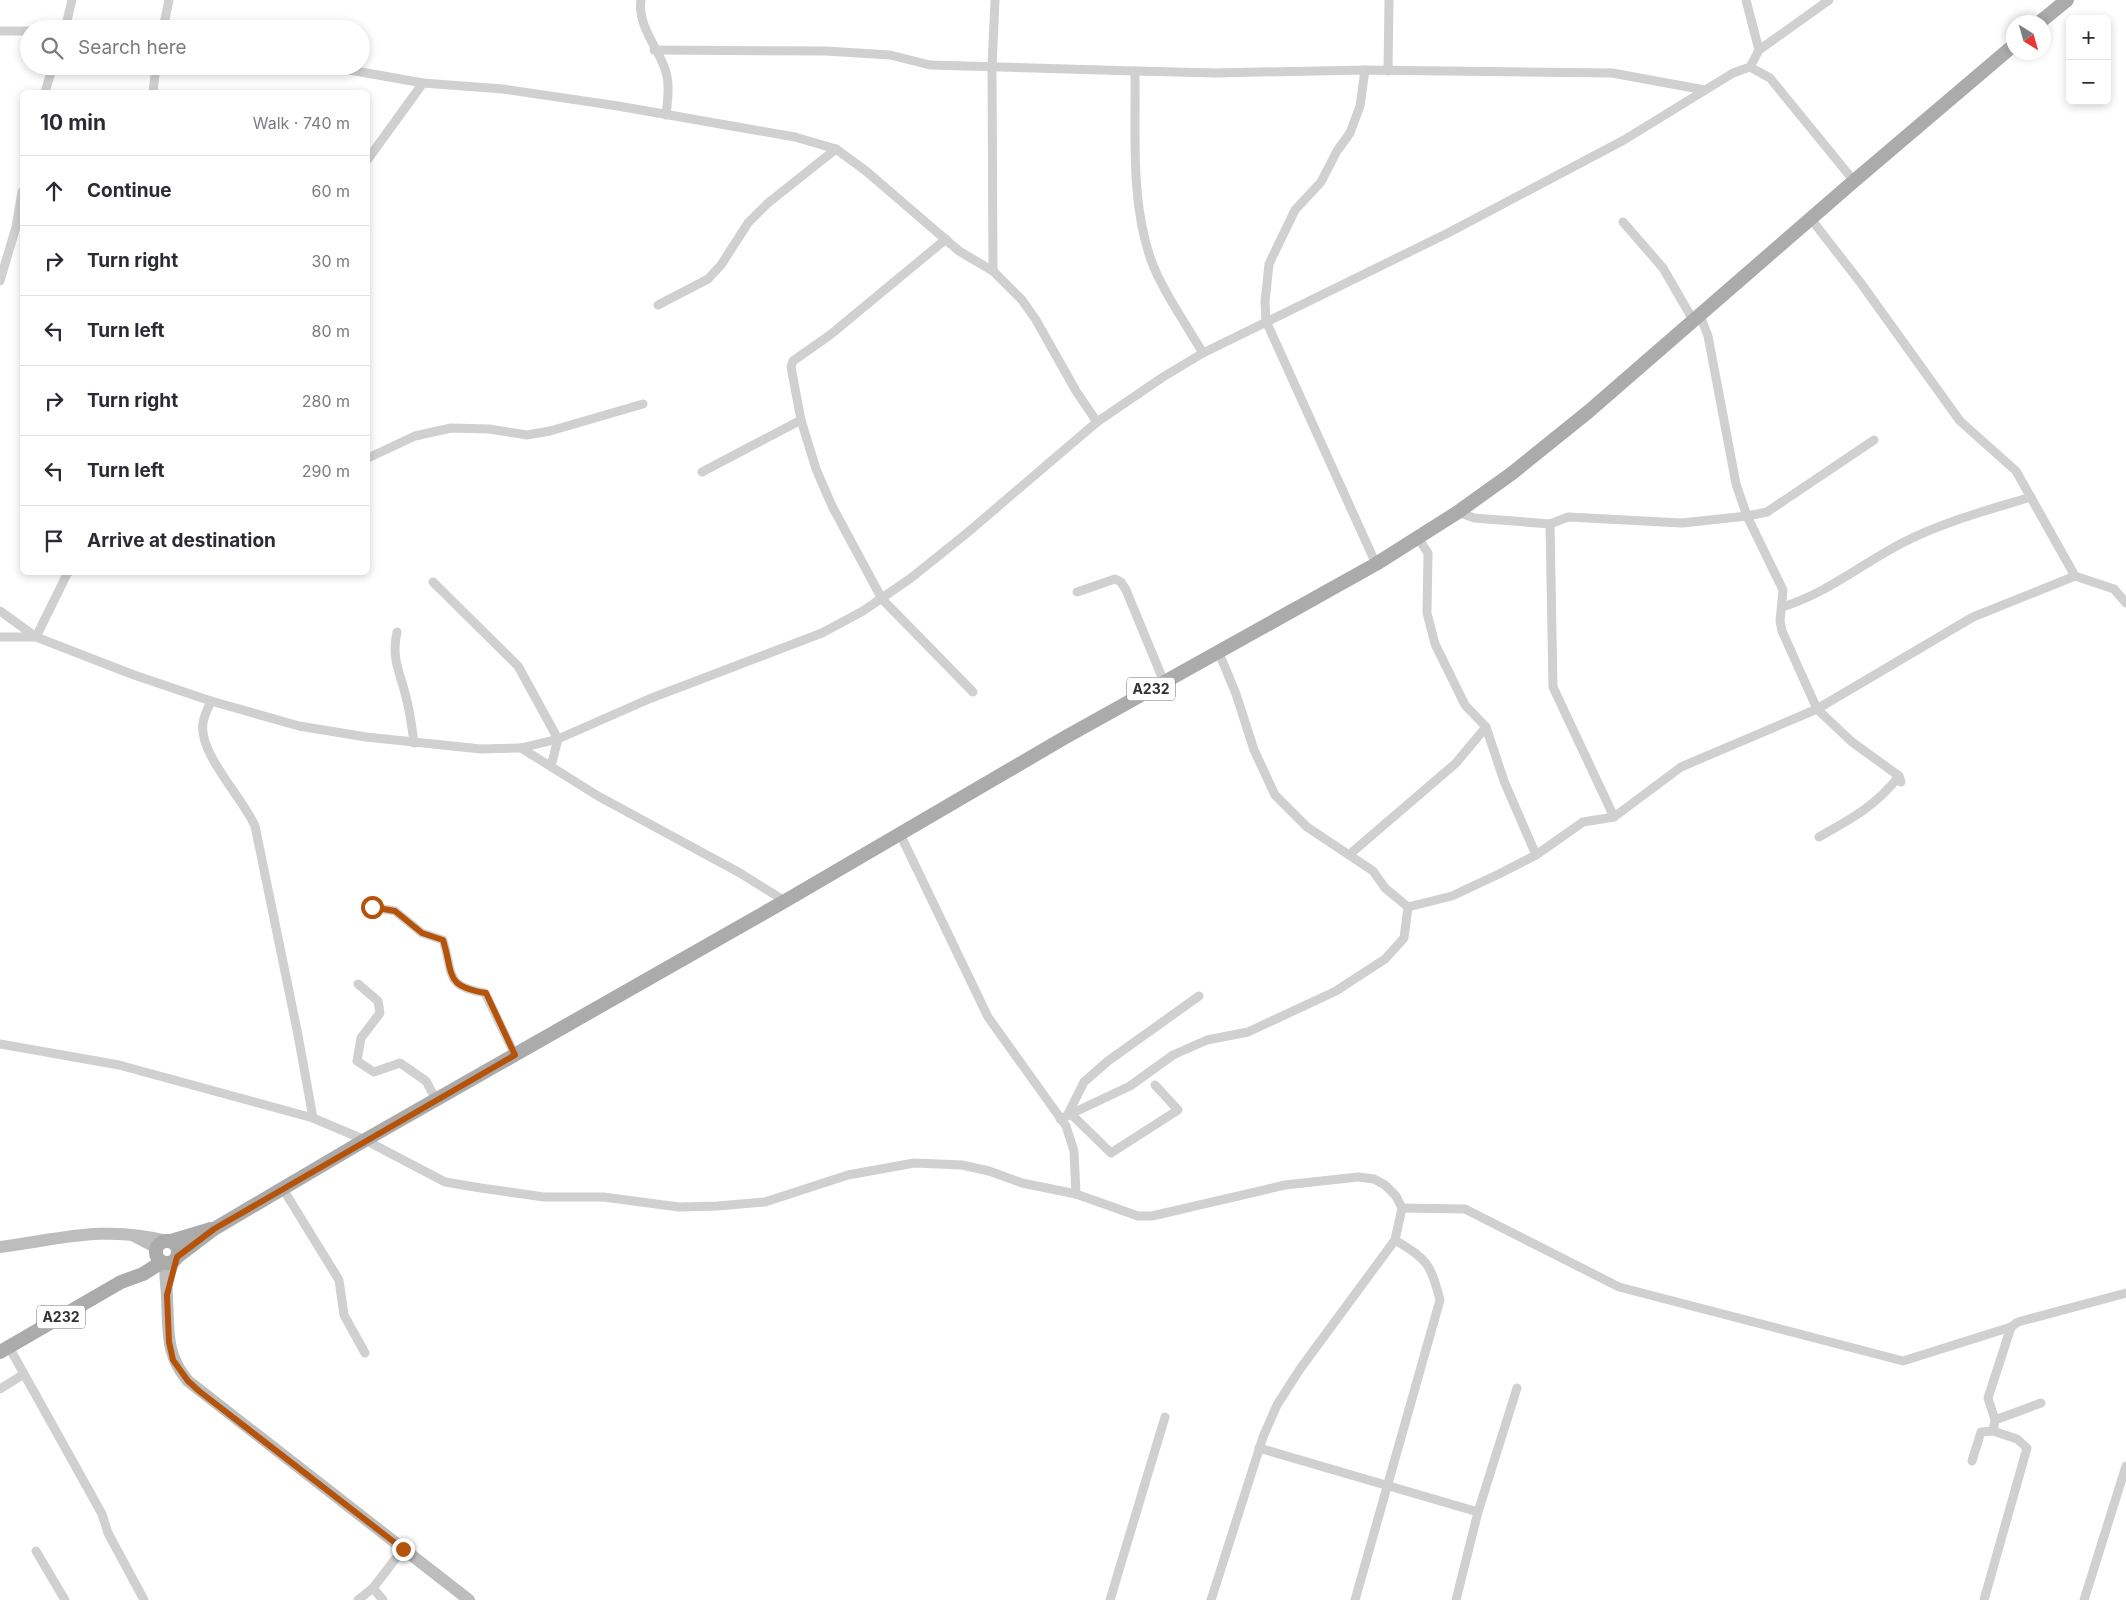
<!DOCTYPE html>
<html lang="en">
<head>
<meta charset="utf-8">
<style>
	body { margin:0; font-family:Inter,sans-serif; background:#f2f2f3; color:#2b2b33 }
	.controls { position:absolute; right:15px; top:15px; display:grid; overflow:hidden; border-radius:8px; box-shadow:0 2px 8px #0003 }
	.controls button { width:45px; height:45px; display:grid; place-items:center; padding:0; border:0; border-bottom:1px solid #e1e1e2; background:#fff; color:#2b2b33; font:25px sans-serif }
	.compass { position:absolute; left:2006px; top:15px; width:45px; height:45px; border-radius:50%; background:#fff; box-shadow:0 2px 8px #0003; rotate:143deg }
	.stop { position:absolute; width:15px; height:15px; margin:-11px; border:4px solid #b45309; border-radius:50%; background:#fff }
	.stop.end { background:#b45309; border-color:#fff; box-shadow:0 1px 5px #0008 }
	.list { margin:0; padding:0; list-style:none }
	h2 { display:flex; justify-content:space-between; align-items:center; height:65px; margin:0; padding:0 20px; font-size:21px }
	h2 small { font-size:16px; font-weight:400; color:#7c7c81 }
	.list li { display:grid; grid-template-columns:32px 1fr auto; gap:15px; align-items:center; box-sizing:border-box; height:70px; padding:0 20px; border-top:1px solid #e1e1e2 }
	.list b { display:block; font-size:19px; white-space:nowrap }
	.list em { font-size:16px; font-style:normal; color:#7c7c81 }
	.icon { flex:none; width:28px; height:28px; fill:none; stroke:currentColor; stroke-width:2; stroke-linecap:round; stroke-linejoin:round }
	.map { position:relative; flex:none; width:2126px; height:1600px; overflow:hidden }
	.search { position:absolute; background:#fff; box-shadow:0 2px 8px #0003; left:20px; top:20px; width:350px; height:55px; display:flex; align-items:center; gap:12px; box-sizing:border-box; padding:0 18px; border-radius:28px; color:#7c7c81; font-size:19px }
	.panel { position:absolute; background:#fff; box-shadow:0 2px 8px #0003; left:20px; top:90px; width:350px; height:485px; border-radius:8px }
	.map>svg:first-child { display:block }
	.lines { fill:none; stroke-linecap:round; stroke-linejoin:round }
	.minor { stroke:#d0d0d0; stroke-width:9 }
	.secondary { stroke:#bdbdbd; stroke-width:12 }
	.primary { stroke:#ababab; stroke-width:14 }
	.route { stroke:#b45309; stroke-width:6 }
	.labels { text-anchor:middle; stroke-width:5; stroke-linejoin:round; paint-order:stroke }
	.shield { fill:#fff; stroke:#707070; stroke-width:1 }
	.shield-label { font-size:14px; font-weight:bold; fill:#333 }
</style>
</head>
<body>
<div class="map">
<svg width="2126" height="1600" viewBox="0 0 2126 1600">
	<rect width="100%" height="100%" fill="#fff"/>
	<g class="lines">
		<g class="minor">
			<path d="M641,0C637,25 658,48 665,69C670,84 668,98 666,115"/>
			<polyline points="1746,0 1759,50"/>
			<polyline points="65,29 72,0"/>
			<polyline points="163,29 169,0"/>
			<polyline points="0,31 29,31"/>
			<polyline points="654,50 826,51 890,55 930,65 1135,71 1216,73 1365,70 1612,73 1705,90"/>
			<polyline points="327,66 423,83 503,89 618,106 795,137 836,149 866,171 959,251 993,271 1022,300 1036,320 1076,391 1097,422"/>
			<polyline points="1750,67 1759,50 1829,0"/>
			<polyline points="1365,70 1360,106 1350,133 1337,151 1321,182 1295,210 1269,264 1265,302 1266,321 1376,564"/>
			<path d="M1135,71C1136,133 1130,200 1151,260C1161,288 1187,326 1203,353"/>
			<polyline points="1388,71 1389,0"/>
			<polyline points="45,92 53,66"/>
			<polyline points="153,92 156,66"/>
			<polyline points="368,159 423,83"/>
			<polyline points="1811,219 1860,282 1960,421 2016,471 2075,576 2114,589 2126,603"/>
			<polyline points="1623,222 1663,268 1693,320"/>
			<polyline points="946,239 830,335 793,361 791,367 801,420 816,469 832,506 882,599 973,692"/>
			<polyline points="993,271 992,67 995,0"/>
			<polyline points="0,281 16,227 22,192"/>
			<polyline points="658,305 708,279 721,265 748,223 768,203 836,149"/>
			<polyline points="1700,315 1708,336 1736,484 1747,516 1783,590 1780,621 1782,631 1817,709 1852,742 1899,776 1901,782"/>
			<polyline points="368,458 415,436 451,428 489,429 527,435 550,431 643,404"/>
			<polyline points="702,472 801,420"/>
			<polyline points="1458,512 1474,518 1550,524 1568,517 1682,523 1747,516 1767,512 1874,440"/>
			<polyline points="1550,524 1553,687 1614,817"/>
			<polyline points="1418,538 1428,553 1427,613 1435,644 1465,705 1486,727 1504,781 1536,855"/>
			<polyline points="433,582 518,666 558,739 551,766"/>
			<polyline points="1077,592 1115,579 1121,582 1126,590 1164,682"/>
			<path d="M1782,607C1826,594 1863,563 1904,542C1943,522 1988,510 2031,497"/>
			<polyline points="0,611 36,637 68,572"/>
			<path d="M397,632C391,660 400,671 406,697C410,712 412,727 414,743"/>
			<polyline points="0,637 36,637 134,675 211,701 299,726 366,737 481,749 521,748 558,739 649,699 822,633 863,611 911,578 967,533 1097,422 1163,377 1203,353 1448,233 1624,140 1733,73 1750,67 1770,78 1854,181"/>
			<path d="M211,701C208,708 204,716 203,723C198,753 243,798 255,826L298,1035L313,1118"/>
			<polyline points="521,748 598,796 740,873 785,901"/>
			<polyline points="900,834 988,1017 1066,1126 1074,1151 1076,1194 1138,1216 1152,1216 1285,1185 1358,1177 1374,1179 1385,1185 1396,1196 1402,1208 1395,1240 1300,1369 1277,1405 1263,1437 1211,1600"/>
			<path d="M1819,837C1851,819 1876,806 1899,776"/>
			<polyline points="1350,854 1456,763 1486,727"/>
			<path d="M372,907L395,911L422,933L443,940C454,975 444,986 485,993L515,1055"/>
			<polyline points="1408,907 1452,896 1499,874 1536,855 1583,822 1614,817 1681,767 1817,709 1973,617 2075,576"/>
			<polyline points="358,984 378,1001 380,1013 361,1038 357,1061 374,1072 400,1063 426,1081 436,1100"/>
			<polyline points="0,1044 119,1065 313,1118 365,1140 445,1182 481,1188 544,1197 603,1197 679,1207 718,1206 765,1202 848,1175 914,1163 962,1165 989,1171 1022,1183 1076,1194"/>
			<polyline points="1071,1114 1111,1153 1178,1110 1155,1085"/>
			<polyline points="1067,1116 1084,1082 1108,1061 1199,996"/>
			<polyline points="1060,1119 1130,1086 1173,1055 1207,1040 1248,1032 1336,991 1385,959 1404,938 1408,907 1385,888 1373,871 1307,827 1275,795 1254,750 1236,694 1219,653"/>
			<polyline points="283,1189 339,1280 344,1315 365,1353"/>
			<polyline points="1402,1208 1465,1209 1619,1287 1903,1361 2011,1327 2018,1322 2126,1293"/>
			<polyline points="9,1347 102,1514 108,1533 144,1600"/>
			<polyline points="0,1389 24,1374"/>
			<polyline points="1995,1420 2041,1403"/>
			<polyline points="1259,1448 1478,1512"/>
			<polyline points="1972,1461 1981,1432 1993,1431"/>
			<polyline points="36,1551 65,1600"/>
			<polyline points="373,1588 383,1600"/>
			<polyline points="358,1600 373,1588 403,1549"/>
			<polyline points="1110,1600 1165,1417"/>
			<path d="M1355,1600L1440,1300C1430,1263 1428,1260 1395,1240"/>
			<polyline points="1456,1600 1478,1512 1517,1388"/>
			<polyline points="1984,1600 2027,1448 2017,1439 1993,1431 1995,1420 1988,1398 2011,1327"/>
			<polyline points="2084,1600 2126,1466"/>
		</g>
		<g class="secondary">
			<polyline points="134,1236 157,1248"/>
			<path d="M0,1247C61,1239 105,1225 167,1241"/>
			<path d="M166,1263C164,1276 167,1286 167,1298C169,1331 165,1354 188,1381L469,1600"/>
		</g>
		<g class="primary">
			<polyline points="2040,22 2067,0"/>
			<circle cx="167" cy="1252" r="11"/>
			<polyline points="171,1241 211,1229"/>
			<polyline points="177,1257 214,1229 365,1140 785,901 1064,738 1376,564 1458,512 1511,474 1588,412 1854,181 2014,45"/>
			<polyline points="0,1352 121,1282 143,1274 162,1262"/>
		</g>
	</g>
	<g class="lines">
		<path class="route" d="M372,907L395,911L422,933L443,940C454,975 444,986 486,993L515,1055L214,1229L177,1257L167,1295L169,1342L173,1360L188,1381L199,1391L403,1549"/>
	</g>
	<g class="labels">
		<g class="shield">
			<rect x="1127" y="677.5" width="48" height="23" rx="4"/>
			<rect x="37" y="1305.5" width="48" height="23" rx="4"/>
		</g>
		<g class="shield-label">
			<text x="1151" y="694">A232</text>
			<text x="61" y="1322">A232</text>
		</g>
	</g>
</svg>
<div class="controls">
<button>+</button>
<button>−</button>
</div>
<svg class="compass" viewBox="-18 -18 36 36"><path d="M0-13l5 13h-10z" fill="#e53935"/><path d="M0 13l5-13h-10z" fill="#7c7c81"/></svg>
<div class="stop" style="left:372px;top:907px"></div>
<div class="stop end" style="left:403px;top:1549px"></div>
<div class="search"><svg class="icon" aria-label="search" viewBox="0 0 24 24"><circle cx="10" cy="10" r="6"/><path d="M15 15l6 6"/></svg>Search here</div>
<section class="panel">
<h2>10 min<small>Walk · 740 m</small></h2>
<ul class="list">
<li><svg class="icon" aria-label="ahead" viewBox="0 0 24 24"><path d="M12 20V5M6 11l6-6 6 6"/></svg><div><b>Continue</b></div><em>60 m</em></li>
<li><svg class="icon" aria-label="right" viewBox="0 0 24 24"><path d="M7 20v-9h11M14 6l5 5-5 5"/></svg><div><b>Turn right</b></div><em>30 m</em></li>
<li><svg class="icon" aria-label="left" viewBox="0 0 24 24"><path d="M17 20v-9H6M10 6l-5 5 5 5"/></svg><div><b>Turn left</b></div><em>80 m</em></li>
<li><svg class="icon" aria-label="right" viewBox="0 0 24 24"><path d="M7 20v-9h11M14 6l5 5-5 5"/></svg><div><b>Turn right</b></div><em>280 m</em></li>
<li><svg class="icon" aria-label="left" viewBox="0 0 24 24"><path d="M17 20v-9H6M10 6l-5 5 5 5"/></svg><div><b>Turn left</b></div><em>290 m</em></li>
<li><svg class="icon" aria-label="arrive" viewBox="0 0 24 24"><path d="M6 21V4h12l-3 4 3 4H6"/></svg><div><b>Arrive at destination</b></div></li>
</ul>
</section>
</div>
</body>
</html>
